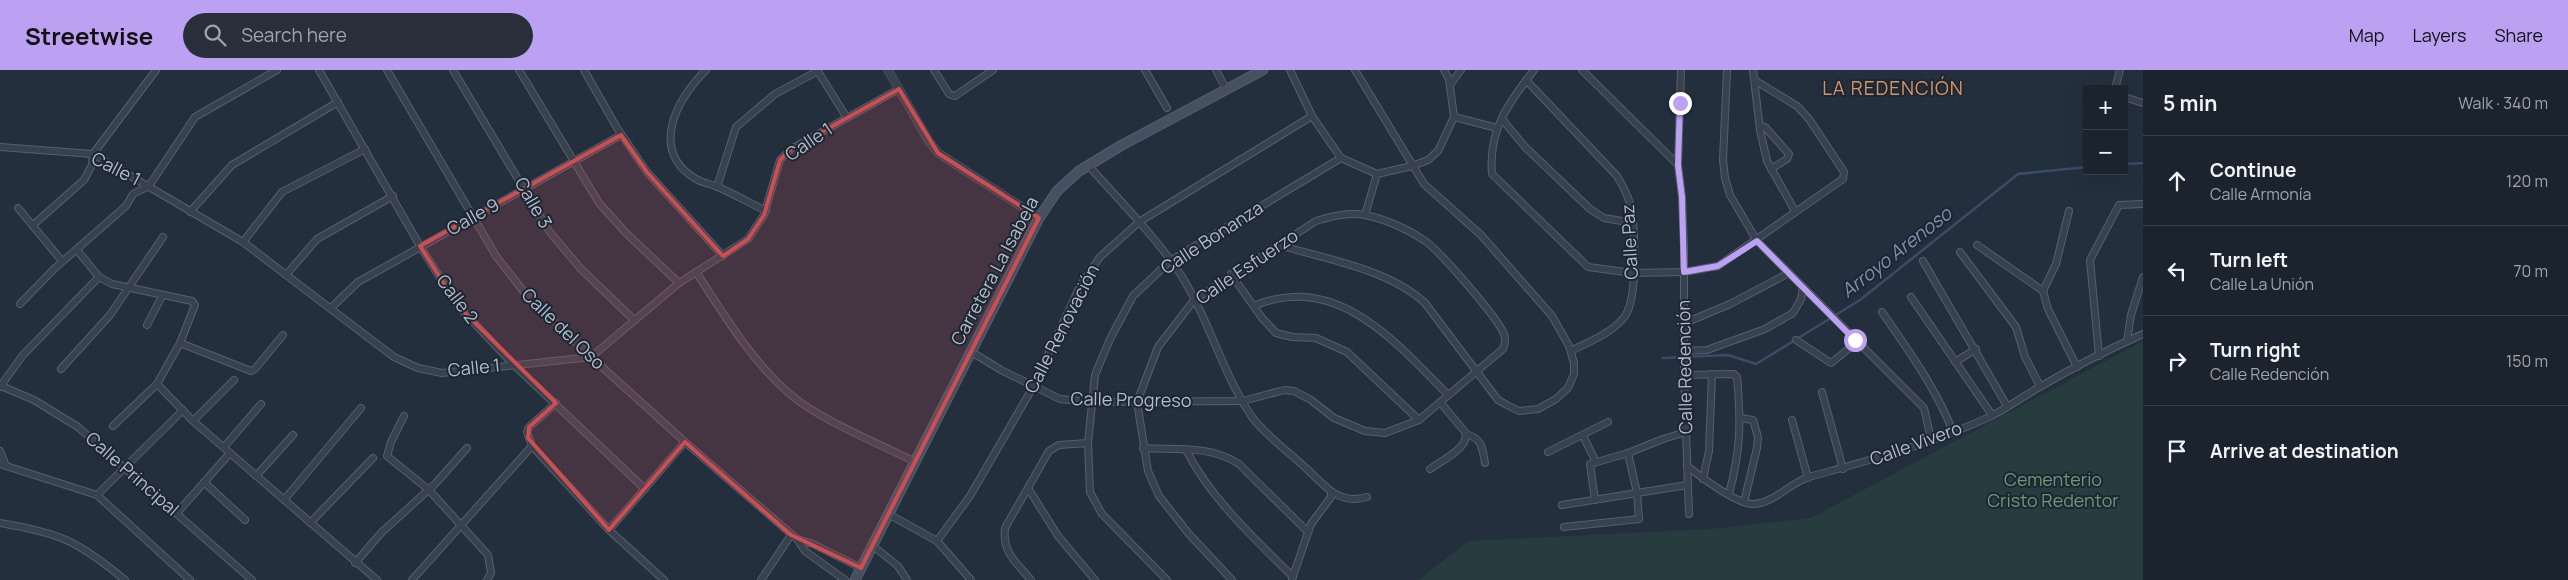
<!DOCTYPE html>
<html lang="en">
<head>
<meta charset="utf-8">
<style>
	body { margin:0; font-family:Manrope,sans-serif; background:#282f3a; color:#f1f3f6 }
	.controls { position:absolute; right:15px; top:15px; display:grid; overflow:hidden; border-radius:0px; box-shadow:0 5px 20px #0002 }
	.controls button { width:45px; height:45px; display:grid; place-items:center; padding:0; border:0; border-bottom:1px solid #39404a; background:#1b232e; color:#f1f3f6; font:25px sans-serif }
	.stop { position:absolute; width:15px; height:15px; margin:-11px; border:4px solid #bca0f2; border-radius:50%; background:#fff }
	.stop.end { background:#bca0f2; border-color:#fff; box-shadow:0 1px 5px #0008 }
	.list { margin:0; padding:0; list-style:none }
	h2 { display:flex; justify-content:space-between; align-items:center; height:65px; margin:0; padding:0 20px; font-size:21px }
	h2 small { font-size:16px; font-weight:400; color:#a0a4aa }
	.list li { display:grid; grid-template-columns:32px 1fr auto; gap:15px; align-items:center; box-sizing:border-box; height:90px; padding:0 20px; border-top:1px solid #39404a }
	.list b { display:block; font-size:19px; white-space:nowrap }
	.list p { margin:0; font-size:16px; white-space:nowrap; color:#a0a4aa }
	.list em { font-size:16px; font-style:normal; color:#a0a4aa }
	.icon { flex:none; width:28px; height:28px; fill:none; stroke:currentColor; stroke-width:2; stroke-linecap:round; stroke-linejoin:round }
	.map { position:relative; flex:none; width:2143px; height:510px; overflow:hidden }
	header { display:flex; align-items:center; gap:30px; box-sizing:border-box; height:70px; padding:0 25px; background:#bca0f2; color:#111 }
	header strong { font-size:24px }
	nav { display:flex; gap:28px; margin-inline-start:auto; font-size:18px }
	.search { width:350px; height:45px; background:#282f3a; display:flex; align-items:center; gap:12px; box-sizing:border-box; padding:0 18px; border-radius:28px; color:#a0a4aa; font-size:19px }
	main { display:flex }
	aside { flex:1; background:#1b232e }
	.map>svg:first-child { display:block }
	.green { fill:#263c3f }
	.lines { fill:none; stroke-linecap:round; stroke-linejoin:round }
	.stream { stroke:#394c67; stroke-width:2.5 }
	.minor-casing { stroke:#565f6c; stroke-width:8 }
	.tertiary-casing { stroke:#565f6c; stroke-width:9 }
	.secondary-casing { stroke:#565f6c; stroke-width:11 }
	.minor { stroke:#38414e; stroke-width:6 }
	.tertiary { stroke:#38414e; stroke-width:8 }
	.secondary { stroke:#465061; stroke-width:9 }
	.route { stroke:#bca0f2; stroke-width:6 }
	.marked { fill:#ce4d50; fill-opacity:0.2; stroke:#ce4d50; stroke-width:4; stroke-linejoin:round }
	.labels { text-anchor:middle; stroke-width:4; stroke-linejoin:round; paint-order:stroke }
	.street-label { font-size:18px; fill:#b4bcc9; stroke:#1d2633 }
	.park-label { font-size:18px; fill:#6b9a76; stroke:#1d2633 }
	.neighbourhood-label { font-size:19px; letter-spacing:1px; fill:#d59563; stroke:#1d2633 }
	.water-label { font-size:19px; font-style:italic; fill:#7c92b1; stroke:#1d2633 }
</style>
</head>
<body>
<header>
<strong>Streetwise</strong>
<div class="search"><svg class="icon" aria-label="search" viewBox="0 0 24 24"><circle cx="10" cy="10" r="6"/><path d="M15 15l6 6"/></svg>Search here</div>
<nav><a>Map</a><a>Layers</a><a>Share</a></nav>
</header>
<main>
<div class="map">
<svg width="2143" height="510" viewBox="0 0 2143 510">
	<rect width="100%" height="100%" fill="#242f3e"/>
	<polygon class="green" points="2143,271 2143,510 1419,510 1468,471 1712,459 1811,448"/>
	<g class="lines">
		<g class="stream">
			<polyline points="2124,94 2143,93"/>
			<polyline points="1663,288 1728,285 1756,294 1860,230 2018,104 2087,97"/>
		</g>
		<defs>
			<g id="minor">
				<polyline points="319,0 420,176 458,236 513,294 645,419"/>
				<polyline points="387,0 496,186 524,222 591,287 685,372 797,469 805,481 845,510"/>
				<polyline points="453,0 549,161 581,199 634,250"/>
				<polyline points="519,0 599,133 626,163 679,213"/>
				<polyline points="584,0 617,58 647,102 723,186"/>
				<path d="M706,0C676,29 649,82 696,109C703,113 711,114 718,117C734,124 750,133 766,141"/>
				<polyline points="817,0 847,48"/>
				<polyline points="934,0 949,24 955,26 993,0"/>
				<polyline points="1145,0 1167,38"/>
				<polyline points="1216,0 1226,19"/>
				<polyline points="1290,0 1312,46 1341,88 1377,104 1412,96 1428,90 1438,81 1454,47 1449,9 1444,0"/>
				<path d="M1534,0C1509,32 1488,60 1492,104L1588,197L1633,203L1684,202L1718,196L1843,109L1844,102L1809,49L1797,36L1756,11"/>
				<polyline points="1582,0 1678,95"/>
				<polyline points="1681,0 1678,95 1682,127 1684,178 1684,305 1689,444"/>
				<polyline points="1727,0 1723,90 1725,108 1730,125 1757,171 1924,338 1931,369"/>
				<polyline points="1753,0 1760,60 1767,91 1795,141"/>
				<path d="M1526,10L1617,106C1623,116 1628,125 1631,137C1635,160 1638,228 1625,246C1613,263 1588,272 1571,281"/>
				<polyline points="1450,15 1461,0"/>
				<polyline points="2115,19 2120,0"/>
				<polyline points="2124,27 2143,33"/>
				<polyline points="1454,47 1497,58"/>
				<polyline points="1502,49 1525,77 1590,139 1604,148 1633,153"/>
				<polyline points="1760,56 1765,57 1789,84 1787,89 1771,99"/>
				<polyline points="0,77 93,84 243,172 394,287 418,298 442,303 591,287 679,213 748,169 764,145 780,90 791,79 899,19"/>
				<path d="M1088,95C1118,129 1151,162 1177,199C1208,245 1221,301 1252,347C1263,363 1292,385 1307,399C1326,417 1339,435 1367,427"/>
				<polyline points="717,117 736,57 775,24 818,1"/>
				<polyline points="18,138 62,191"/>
				<polyline points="2069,141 2056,194 2043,221 2048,239 2077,297"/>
				<polyline points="190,142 232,95 338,32"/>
				<polyline points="1365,145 1377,104"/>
				<polyline points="33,155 84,110 92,95 93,84 156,0"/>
				<polyline points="243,172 282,122 365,79"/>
				<path d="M1279,175C1325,189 1389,199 1425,233L1498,330L1507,335L1519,341L1538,339L1556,329L1568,318L1574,304V293L1569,276L1552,246L1481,165L1424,114L1355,0"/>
				<polyline points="1977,175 2043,221"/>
				<polyline points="77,180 99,207 112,214 192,231 195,235 180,273 157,314 113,356"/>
				<polyline points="1960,182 2016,257 2025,287 2040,316"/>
				<polyline points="1923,191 2007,336"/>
				<path d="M696,202C725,246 751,291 791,325C822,351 878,373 915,392"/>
				<polyline points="1231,204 1262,248 1276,263 1292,267 1316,268 1347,282 1419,350"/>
				<polyline points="286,205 317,169 393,126"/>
				<polyline points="1911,227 1992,345"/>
				<polyline points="20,234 54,199 126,136 133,124 149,116 195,47 277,0"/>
				<path d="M1254,236C1336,201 1396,272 1448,325"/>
				<polyline points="331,238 358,212 621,65"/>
				<path d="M1882,242C1908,280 1936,318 1953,362"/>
				<polyline points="1685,253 1730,234 1789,203"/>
				<polyline points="147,255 162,226"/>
				<polyline points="1796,270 1831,293 1857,272"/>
				<polyline points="2127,271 2131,245 2143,207"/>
				<polyline points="180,273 251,301 255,299 283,265"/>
				<path d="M970,281L1001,300L1060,329L1090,332L1243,331L1284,320L1294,321L1311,330L1334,348L1365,361L1385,363L1419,350L1503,279C1505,274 1506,269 1504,264C1498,248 1439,180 1425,171C1408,159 1385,149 1365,145C1348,142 1333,146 1316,151L1194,230L1158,277L1137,332L1148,401L1159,426L1189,464L1232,510"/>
				<polyline points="1684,281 1707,280 1765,259 1793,243 1801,229 1803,217"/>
				<polyline points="2099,286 2090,190 2119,135 2143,134"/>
				<polyline points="1955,292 1976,279"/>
				<polyline points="61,299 110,245 163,167"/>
				<path d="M1684,305L1734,304L1737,307C1741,352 1741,379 1729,424"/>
				<polyline points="157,314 193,351 377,510"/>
				<polyline points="1,316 34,330 78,357 252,510"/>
				<polyline points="0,317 23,285 99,207"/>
				<polyline points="1822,322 1843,399"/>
				<polyline points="556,333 529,357 527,362 532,376 609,460 664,510"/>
				<polyline points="404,346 391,372 387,386 429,420 488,485 491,503 487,510"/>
				<polyline points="1740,348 1753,350 1758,367 1757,378 1744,432"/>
				<polyline points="1792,350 1808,408"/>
				<polyline points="193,351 234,310"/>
				<path d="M1466,364C1483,369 1482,378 1485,393"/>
				<polyline points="1583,366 1596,392"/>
				<polyline points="224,377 261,334"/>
				<path d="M1143,378C1177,380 1210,375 1239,394L1308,462"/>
				<path d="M1186,380C1211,429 1254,468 1293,507"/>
				<polyline points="0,381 6,396"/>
				<polyline points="1548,382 1608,352"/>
				<polyline points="0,394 97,425 190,510"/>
				<path d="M1687,396C1701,407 1738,436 1755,434C1775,432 1790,413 1809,407C1870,390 1932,374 1989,347C2006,339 2022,327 2038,318C2072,298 2107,280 2143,264"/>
				<path d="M1430,399C1441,391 1471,377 1465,362L1440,332"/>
				<polyline points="256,406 293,365"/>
				<polyline points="1703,409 1709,381 1712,304"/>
				<polyline points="204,412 245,450"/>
				<polyline points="1028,418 1058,466 1095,510"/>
				<polyline points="97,425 183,340"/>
				<polyline points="284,430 361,338"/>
				<polyline points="1595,430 1590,394 1628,383 1663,369 1686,362"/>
				<polyline points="1562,435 1687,415"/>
				<polyline points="177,443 230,383"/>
				<polyline points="890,445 937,471 971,510"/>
				<path d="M0,453C60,463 78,471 125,510"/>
				<polyline points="310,453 373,388"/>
				<polyline points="1564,457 1639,449 1637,423 1628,383"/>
				<polyline points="609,460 685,372"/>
				<polyline points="797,469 813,474 861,498"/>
				<polyline points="937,471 970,426 1033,317 1081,214 1100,187 1139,152 1312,46"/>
				<polyline points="873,476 898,496 907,510"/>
				<polyline points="355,493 382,462 435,414 467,378"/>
				<polyline points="1292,509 1311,454 1331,427 1331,423"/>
				<polyline points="412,510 532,376"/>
				<polyline points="761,510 791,465"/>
				<path d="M1031,510C1016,492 1002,483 1005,458L1049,381L1059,375L1088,373"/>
				<polyline points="1167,510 1102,444 1090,422 1088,373 1095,305 1110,269 1133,226 1170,191 1341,88"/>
			</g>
			<polyline id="tertiary" points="888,0 928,70 938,83 1039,148"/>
			<polyline id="secondary" points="855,510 1039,148 1057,121 1079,101 1122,75 1263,0"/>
		</defs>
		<use href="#minor" class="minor-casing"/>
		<use href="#tertiary" class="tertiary-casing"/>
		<use href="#secondary" class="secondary-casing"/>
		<use href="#minor" class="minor"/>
		<use href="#tertiary" class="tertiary"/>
		<use href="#secondary" class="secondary"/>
	</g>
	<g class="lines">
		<polyline class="route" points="1680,33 1678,95 1682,127 1684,202 1718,196 1757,171 1855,270"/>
	</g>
	<path class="marked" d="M899,19L938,83L1039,148L861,498L791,465L685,372L609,460L528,368L529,357L556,333L458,236L420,176L621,65L647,102L723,186L748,169L764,145L780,90L791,79Z"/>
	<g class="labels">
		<g class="street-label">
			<text transform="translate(809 72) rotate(-34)" y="6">Calle 1</text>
			<text transform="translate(116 99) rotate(27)" y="6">Calle 1</text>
			<text transform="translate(533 133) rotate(60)" y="6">Calle 3</text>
			<text transform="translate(473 147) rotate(-29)" y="6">Calle 9</text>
			<text transform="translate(1212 168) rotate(-33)" y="6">Calle Bonanza</text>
			<text transform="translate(1630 172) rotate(-93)" y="6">Calle Paz</text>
			<text transform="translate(1247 197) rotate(-34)" y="6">Calle Esfuerzo</text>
			<text transform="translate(995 201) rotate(-62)" y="6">Carretera La Isabela</text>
			<text transform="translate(457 229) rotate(53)" y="6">Calle 2</text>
			<text transform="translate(563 259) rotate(44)" y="6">Calle del Oso</text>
			<text transform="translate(1062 259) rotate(-63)" y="6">Calle Renovación</text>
			<text transform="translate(1685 297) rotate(-91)" y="6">Calle Redención</text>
			<text transform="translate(474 298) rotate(-6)" y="6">Calle 1</text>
			<text transform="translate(1131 330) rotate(1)" y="6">Calle Progreso</text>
			<text transform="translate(1916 374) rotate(-20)" y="6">Calle Vivero</text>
			<text transform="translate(132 404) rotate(41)" y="6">Calle Principal</text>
		</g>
		<g class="park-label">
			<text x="2053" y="416">Cementerio<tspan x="2053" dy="21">Cristo Redentor</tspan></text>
		</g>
		<g class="neighbourhood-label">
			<text x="1893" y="25">LA REDENCIÓN</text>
		</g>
		<g class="water-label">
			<text transform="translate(1896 182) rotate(-38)" y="7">Arroyo Arenoso</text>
		</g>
	</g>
</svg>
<div class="controls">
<button>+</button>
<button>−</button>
</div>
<div class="stop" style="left:1855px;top:270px"></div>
<div class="stop end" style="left:1680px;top:33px"></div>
</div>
<aside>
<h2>5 min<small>Walk · 340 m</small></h2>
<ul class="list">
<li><svg class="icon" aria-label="ahead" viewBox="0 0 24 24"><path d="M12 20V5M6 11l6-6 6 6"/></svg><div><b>Continue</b><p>Calle Armonía</p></div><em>120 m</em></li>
<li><svg class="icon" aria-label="left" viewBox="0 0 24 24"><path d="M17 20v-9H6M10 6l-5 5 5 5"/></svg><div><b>Turn left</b><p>Calle La Unión</p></div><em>70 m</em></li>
<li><svg class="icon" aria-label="right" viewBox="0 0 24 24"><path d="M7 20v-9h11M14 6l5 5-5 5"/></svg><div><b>Turn right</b><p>Calle Redención</p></div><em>150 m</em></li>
<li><svg class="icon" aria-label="arrive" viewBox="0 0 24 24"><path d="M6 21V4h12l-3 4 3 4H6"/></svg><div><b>Arrive at destination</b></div></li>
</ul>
</aside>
</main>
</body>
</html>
